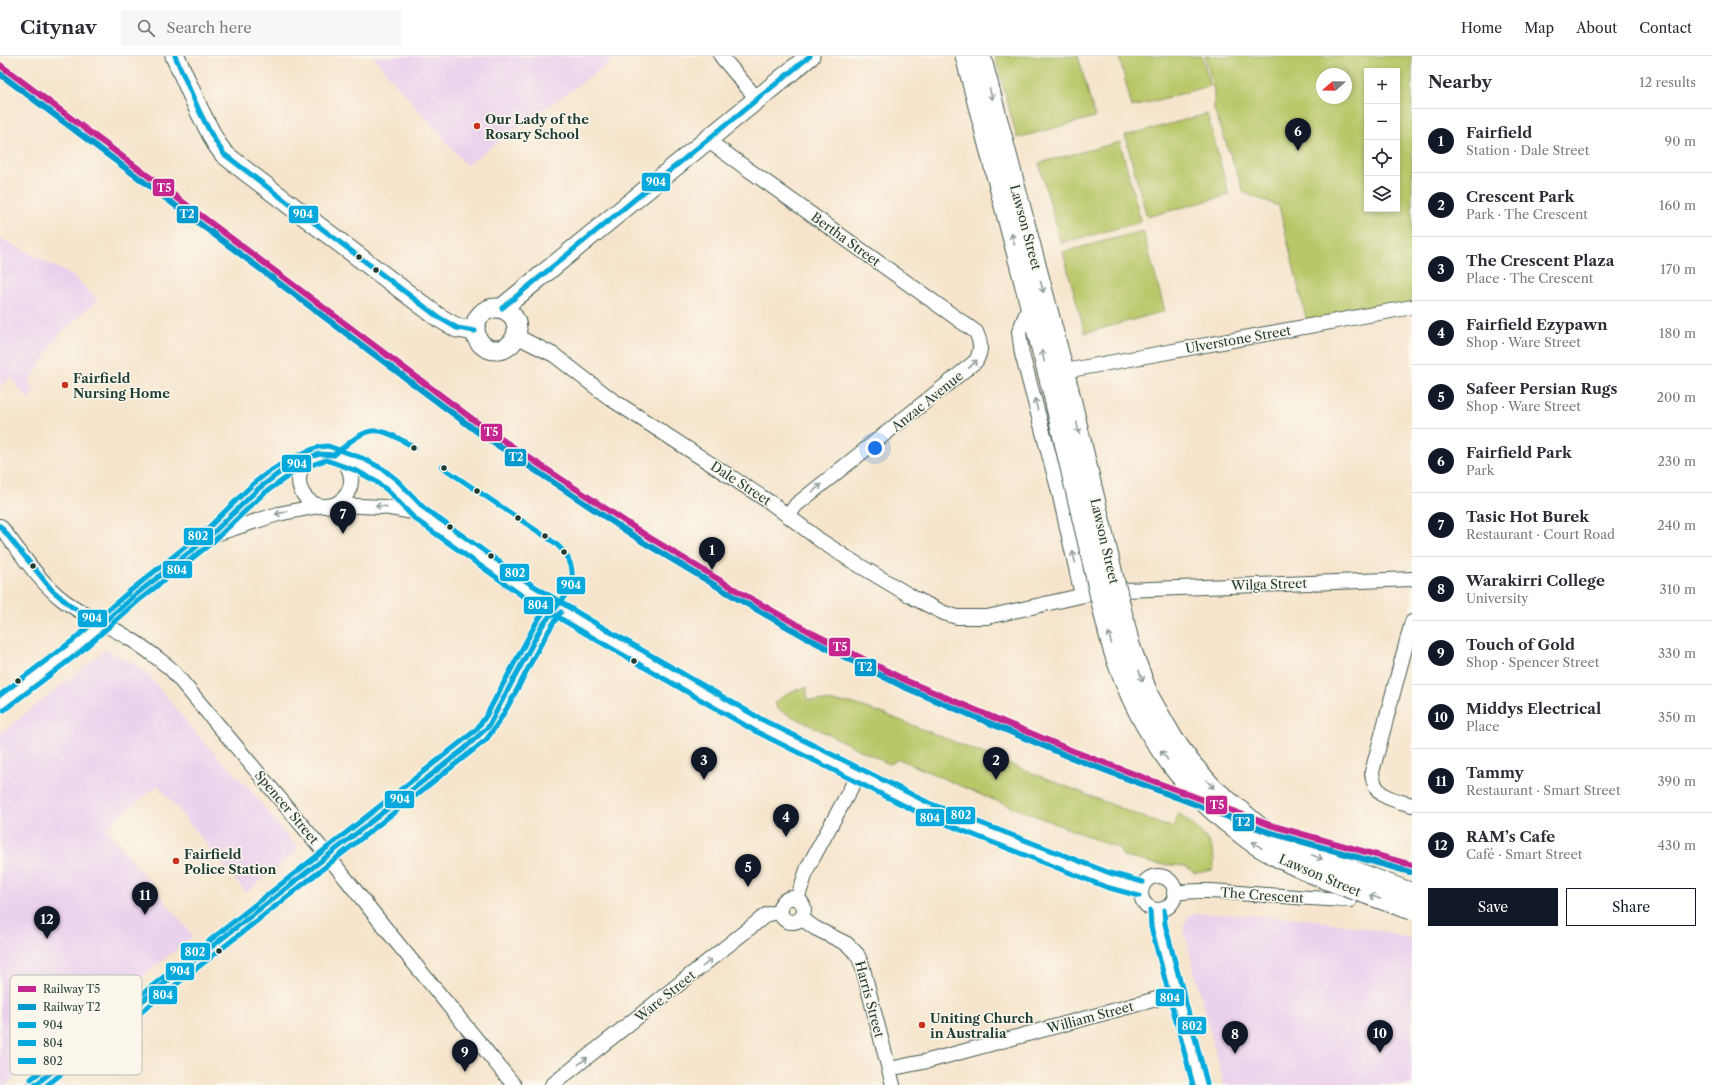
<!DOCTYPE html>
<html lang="en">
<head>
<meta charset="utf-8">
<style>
	body { margin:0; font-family:"Libre Caslon Text",serif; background:#f7f7f7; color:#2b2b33 }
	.controls { position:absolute; right:12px; top:12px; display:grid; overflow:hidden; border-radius:0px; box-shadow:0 2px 6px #0003 }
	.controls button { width:36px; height:36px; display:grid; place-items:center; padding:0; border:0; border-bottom:1px solid #e1e1e2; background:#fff; color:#2b2b33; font:20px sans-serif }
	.compass { position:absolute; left:1316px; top:12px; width:36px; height:36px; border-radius:50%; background:#fff; box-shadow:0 2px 6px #0003; rotate:250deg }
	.you { position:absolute; left:875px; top:392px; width:14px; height:14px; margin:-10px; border:3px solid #fff; border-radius:50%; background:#1a73e8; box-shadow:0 0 0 6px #1a73e833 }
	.badge { display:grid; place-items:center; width:26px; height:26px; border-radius:50%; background:#111827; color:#fff; font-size:13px; font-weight:700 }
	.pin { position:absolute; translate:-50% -33px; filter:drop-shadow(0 1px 2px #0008) }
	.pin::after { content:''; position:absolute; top:21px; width:14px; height:12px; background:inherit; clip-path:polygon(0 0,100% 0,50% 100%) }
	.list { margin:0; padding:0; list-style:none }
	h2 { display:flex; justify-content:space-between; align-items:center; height:52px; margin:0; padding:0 16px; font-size:17px }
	h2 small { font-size:13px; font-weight:400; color:#7c7c81 }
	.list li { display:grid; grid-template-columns:26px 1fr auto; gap:12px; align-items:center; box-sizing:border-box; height:64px; padding:0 16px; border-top:1px solid #e1e1e2 }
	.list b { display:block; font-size:15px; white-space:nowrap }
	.list p { margin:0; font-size:13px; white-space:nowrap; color:#7c7c81 }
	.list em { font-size:13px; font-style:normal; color:#7c7c81 }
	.actions { display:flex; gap:8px; padding:12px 16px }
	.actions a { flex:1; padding:9px 0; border:1px solid #111827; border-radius:0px; text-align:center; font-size:14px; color:#111827 }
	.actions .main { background:#111827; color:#fff }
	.icon { flex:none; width:22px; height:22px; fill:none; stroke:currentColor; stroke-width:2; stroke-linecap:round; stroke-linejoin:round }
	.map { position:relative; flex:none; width:1412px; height:1029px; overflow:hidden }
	header { display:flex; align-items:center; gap:24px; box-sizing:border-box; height:56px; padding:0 20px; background:#fff; border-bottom:1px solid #e1e1e2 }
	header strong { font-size:19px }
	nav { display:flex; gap:22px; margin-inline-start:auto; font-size:14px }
	.search { width:280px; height:36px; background:#f7f7f7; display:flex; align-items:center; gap:10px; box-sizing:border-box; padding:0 14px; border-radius:0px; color:#7c7c81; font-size:15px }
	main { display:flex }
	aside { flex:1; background:#fff }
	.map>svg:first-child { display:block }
	.built { fill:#ead1ec }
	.green { fill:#bac769; stroke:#6c824e; fill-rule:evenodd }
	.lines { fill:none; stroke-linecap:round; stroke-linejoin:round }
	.street-casing { stroke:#3f564b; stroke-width:16 }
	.secondary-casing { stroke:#3f564b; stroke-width:21 }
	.street { stroke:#fff; stroke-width:14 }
	.secondary { stroke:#fff; stroke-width:19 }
	.secondary-bridge-casing { stroke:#3f564b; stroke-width:21; stroke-linecap:butt }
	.secondary-bridge { stroke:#fff; stroke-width:19 }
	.bus-1-casing { stroke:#fbf7ec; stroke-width:8 }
	.bus-2-casing { stroke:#fbf7ec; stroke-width:8 }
	.bus-3-casing { stroke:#fbf7ec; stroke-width:8 }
	.bus-1 { stroke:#03a9dc; stroke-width:5 }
	.bus-2 { stroke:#03a9dc; stroke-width:5 }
	.bus-3 { stroke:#03a9dc; stroke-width:5 }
	.rail-1-casing { stroke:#fbf7ec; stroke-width:9 }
	.rail-2-casing { stroke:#fbf7ec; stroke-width:9 }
	.rail-1 { stroke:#c4258f; stroke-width:6 }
	.rail-2 { stroke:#0098cd; stroke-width:6 }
	.oneway { stroke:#8f9e9a }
	.poi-dot { fill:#c8321e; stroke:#fbf7ec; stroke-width:1.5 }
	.bus-dot { fill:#1f3d34; stroke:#fbf7ec; stroke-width:1.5 }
	.labels { text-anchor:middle; stroke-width:3; stroke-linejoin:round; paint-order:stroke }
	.poi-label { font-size:13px; font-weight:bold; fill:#1f3d34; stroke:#fbf7ec; text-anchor:start }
	.street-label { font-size:13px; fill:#1f3d34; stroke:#fbf7ec }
	.key { fill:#fbf7ec; stroke:#b9bfb5; stroke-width:1 }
	.key-label { font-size:11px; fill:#1f3d34 }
	.line-badge { stroke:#fbf7ec; stroke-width:1.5 }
	.badge-label { font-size:11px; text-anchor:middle; font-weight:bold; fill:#fff }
</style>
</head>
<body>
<header>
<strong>Citynav</strong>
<div class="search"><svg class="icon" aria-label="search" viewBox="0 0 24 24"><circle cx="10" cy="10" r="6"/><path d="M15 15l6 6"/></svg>Search here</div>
<nav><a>Home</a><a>Map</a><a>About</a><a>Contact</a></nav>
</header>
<main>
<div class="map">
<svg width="1412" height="1029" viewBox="0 0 1412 1029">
	<rect width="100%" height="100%" fill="#fbf7ec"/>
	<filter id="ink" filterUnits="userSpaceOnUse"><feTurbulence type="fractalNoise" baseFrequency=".025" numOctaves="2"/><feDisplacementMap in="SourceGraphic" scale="8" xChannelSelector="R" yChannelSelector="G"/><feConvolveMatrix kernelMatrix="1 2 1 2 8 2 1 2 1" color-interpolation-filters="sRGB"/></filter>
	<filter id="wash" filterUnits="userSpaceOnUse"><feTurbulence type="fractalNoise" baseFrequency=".012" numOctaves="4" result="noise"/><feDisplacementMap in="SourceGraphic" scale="16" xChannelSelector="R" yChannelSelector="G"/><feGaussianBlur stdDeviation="0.9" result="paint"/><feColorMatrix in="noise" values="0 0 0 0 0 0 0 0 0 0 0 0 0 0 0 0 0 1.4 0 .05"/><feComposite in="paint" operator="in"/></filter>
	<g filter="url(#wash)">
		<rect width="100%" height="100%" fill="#f6e5cc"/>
		<g class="built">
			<polygon points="372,0 619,0 466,109"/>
			<polygon points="0,182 73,220 98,244 59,279 29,327 36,336 28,343 10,321 0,331"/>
			<polygon points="105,594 131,606 146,616 199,681 247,730 299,794 246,837 158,729 106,772 193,880 7,1029 0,1029 0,678"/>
			<polygon points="1195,857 1302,862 1388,876 1412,883 1412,1029 1224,1029 1183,871 1188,861"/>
		</g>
		<g class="green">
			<polygon points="995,0 1078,0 1095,61 1017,82"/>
			<polygon points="1119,0 1202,0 1210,30 1132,51"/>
			<path d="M1205,0H1412V251L1308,270L1279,150L1244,137L1214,53V35ZM1367,15H1397V153H1367ZM1322,18H1346V42H1322Z"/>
			<polygon points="1207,58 1229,139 1147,161 1125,80"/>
			<polygon points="1120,86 1141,166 1061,187 1039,107"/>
			<polygon points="1143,175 1165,255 1085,277 1063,196"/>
			<path d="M807,631V644L851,647L884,658L1163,769L1173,771L1178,757C1197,772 1219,787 1213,814L1195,817L1185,810L1156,808L1124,801L1118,792L979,738L899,703L889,708L777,653L775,646L790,636Z"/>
		</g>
	</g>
	<g filter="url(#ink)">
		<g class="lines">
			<defs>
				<g id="street">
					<polyline points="721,0 757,43"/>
					<path d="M707,84L976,276C981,287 982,294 976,305L796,449L789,459"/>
					<polyline points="1030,248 1019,276 1022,298 1059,436 1082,539"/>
					<polyline points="516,280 554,299 611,343 771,447 821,485 852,505 914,542 944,557 957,561 987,561 1089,538"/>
					<polyline points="1065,315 1412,251"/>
					<circle cx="325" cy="424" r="26"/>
					<polyline points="341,403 360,409 379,419 392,429 419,457 525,533 586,570 758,669 926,753 987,778 1108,824 1141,833"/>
					<polyline points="335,449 384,451 419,457"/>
					<path d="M0,470C19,494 39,526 63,544C83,559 106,568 127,581C143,590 157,602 171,613L327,799L394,883L514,1029"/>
					<polyline points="216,478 278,458 319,450"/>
					<polyline points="1125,534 1412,523"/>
					<path d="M1412,566L1372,716C1374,741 1390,743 1412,749"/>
					<polyline points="0,648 76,590 134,540 210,480 258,433 271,423 294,408 307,404"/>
					<circle cx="1158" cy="837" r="17"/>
					<path d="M1174,837C1200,833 1226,836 1252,838C1285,840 1317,843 1350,844"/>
					<circle cx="792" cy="854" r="12"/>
					<polyline points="797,843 808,811 858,719"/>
					<polyline points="1157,854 1158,869 1200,1029"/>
					<polyline points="801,862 815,872 847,888 857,898 862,909 893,1029"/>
					<polyline points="889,1013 928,1005 1175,938"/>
					<polyline points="35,1029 122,963 481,679 492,664 542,570 555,552"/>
					<polyline points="552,1029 766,859 781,855"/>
				</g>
				<g id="secondary">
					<polyline points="175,0 199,54 216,87 224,98 248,117 438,261 457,272 475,275"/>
					<polyline points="965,0 1053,338"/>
					<polyline points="981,0 1069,334"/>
					<polyline points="502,252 810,0"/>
					<circle cx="496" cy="273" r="21"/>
				</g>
			</defs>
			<use href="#street" class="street-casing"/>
			<use href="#secondary" class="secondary-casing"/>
			<use href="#street" class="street"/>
			<use href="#secondary" class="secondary"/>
			<defs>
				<g id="secondary-bridge">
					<polyline points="1069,334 1130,589 1149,640 1173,682 1191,707 1213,732 1260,771 1302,795 1412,837"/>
					<path d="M1053,338C1065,392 1078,446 1091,501C1098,531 1104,563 1113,594C1136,666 1176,728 1236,774C1244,780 1252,787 1261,792C1308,820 1360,836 1412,854"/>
				</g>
			</defs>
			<use href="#secondary-bridge" class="secondary-bridge-casing"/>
			<use href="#secondary-bridge" class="secondary-bridge"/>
			<defs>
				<g id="bus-1">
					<path d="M175,0C190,33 203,69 224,98L438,261L457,272L475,275"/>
					<polyline points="502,252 810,0"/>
					<path d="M0,470L52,534L72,551L102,568L134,540L210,480L258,433L283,414L313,400L320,398L334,399C369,369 375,367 415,392"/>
					<path d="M35,1029L464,693L488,671L542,570L570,533C576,514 570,500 555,487L442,411"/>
				</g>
				<g id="bus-2">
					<polyline points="4,654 80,596 138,545 214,485 263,438 297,414 326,404 357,415 375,425 387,434 415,463 521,539 583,576 755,675 923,759 1106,831 1139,840"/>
					<polyline points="1150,854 1151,871 1193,1029"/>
					<path d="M47,1029L126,968L486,684C516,645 532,596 561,556"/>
				</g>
				<g id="bus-3">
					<polyline points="0,639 72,585 130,535 205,475 253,428 267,417 291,402 318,391 328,390 362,402 383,413 397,424 424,452 529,527 590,564 761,663 929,747 1110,817 1143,826"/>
					<polyline points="1164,854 1165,868 1207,1027"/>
					<polyline points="31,1023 118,957 476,674 486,660 536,567 549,548"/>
				</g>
			</defs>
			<use href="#bus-1" class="bus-1-casing"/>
			<use href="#bus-2" class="bus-2-casing"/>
			<use href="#bus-3" class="bus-3-casing"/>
			<use href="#bus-1" class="bus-1"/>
			<use href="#bus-2" class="bus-2"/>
			<use href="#bus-3" class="bus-3"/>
			<defs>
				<polyline id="rail-1" points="0,9 483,371 647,480 741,537 812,577 907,625 1073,695 1270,769 1412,809"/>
				<polyline id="rail-2" points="0,18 479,377 643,486 738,543 809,583 904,631 1070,701 1268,776 1410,816"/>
			</defs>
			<use href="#rail-1" class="rail-1-casing"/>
			<use href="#rail-2" class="rail-2-casing"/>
			<use href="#rail-1" class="rail-1"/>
			<use href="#rail-2" class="rail-2"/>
		</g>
		<defs><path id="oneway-shaft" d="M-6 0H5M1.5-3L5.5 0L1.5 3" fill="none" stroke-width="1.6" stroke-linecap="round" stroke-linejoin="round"/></defs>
		<g class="oneway">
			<use href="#oneway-shaft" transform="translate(991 38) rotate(75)"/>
			<use href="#oneway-shaft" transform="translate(1013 183) rotate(-105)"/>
			<use href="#oneway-shaft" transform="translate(1042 231) rotate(75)"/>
			<use href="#oneway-shaft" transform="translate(1043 300) rotate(-104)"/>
			<use href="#oneway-shaft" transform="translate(973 308) rotate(-43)"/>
			<use href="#oneway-shaft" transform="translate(1036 348) rotate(-105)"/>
			<use href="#oneway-shaft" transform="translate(1078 372) rotate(77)"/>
			<use href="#oneway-shaft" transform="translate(817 432) rotate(-39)"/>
			<use href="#oneway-shaft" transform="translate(381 450) rotate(-174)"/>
			<use href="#oneway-shaft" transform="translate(281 457) rotate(167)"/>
			<use href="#oneway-shaft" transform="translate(1074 501) rotate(-103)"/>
			<use href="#oneway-shaft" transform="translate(1110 582) rotate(-103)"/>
			<use href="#oneway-shaft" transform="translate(1141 620) rotate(70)"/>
			<use href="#oneway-shaft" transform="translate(1164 699) rotate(-127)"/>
			<use href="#oneway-shaft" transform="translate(1210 728) rotate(47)"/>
			<use href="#oneway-shaft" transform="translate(1257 789) rotate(-145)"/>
			<use href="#oneway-shaft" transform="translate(1317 801) rotate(22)"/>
			<use href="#oneway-shaft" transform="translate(1375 841) rotate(-161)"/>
			<use href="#oneway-shaft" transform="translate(707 907) rotate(-39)"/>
			<use href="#oneway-shaft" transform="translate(583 1005) rotate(-38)"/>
		</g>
	</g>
	<g class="poi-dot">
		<circle cx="477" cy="70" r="4"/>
		<circle cx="65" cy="329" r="4"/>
		<circle cx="176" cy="805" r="4"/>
		<circle cx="922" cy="969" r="4"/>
	</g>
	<g class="bus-dot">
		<circle cx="359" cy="201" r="3.5"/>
		<circle cx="376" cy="214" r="3.5"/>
		<circle cx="414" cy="392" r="3.5"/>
		<circle cx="444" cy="412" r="3.5"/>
		<circle cx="477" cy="435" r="3.5"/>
		<circle cx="518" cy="462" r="3.5"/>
		<circle cx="450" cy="471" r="3.5"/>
		<circle cx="545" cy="480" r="3.5"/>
		<circle cx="564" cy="496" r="3.5"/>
		<circle cx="491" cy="500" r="3.5"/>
		<circle cx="33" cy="510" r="3.5"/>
		<circle cx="634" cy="605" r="3.5"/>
		<circle cx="18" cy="625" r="3.5"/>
		<circle cx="219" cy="895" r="3.5"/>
	</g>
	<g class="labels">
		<g class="poi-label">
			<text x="485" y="68">Our Lady of the<tspan x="485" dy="15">Rosary School</tspan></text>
			<text x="73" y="327">Fairfield<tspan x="73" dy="15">Nursing Home</tspan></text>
			<text x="184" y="803">Fairfield<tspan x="184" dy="15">Police Station</tspan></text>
			<text x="930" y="967">Uniting Church<tspan x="930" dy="15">in Australia</tspan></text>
		</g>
		<g class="street-label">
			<text transform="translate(1026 171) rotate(75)" y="5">Lawson Street</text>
			<text transform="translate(846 183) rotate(36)" y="5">Bertha Street</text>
			<text transform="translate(1238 283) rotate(-10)" y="5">Ulverstone Street</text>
			<text transform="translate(927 345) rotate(-39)" y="5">Anzac Avenue</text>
			<text transform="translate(741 427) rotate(33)" y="5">Dale Street</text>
			<text transform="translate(1105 485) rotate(77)" y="5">Lawson Street</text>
			<text transform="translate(1269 528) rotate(-2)" y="5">Wilga Street</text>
			<text transform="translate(287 751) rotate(50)" y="5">Spencer Street</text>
			<text transform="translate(1320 819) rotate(23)" y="5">Lawson Street</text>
			<text transform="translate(1262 839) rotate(4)" y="5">The Crescent</text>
			<text transform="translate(665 940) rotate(-39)" y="5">Ware Street</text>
			<text transform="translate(870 943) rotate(75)" y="5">Harris Street</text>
			<text transform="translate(1090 961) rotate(-15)" y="5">William Street</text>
		</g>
	</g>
	<rect x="10" y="919" width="132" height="100" rx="6" class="key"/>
	<rect x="18" y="930" width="18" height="6" fill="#c4258f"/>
	<rect x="18" y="948" width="18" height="6" fill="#0098cd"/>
	<rect x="18" y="966" width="18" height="6" fill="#03a9dc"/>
	<rect x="18" y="984" width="18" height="6" fill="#03a9dc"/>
	<rect x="18" y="1002" width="18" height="6" fill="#03a9dc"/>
	<g class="key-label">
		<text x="43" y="937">Railway T5</text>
		<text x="43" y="955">Railway T2</text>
		<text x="43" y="973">904</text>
		<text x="43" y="991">804</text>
		<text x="43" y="1009">802</text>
	</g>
	<g class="line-badge">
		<rect x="641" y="116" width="30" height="20" rx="4" fill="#03a9dc"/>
		<rect x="152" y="122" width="23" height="19" rx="4" fill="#c4258f"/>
		<rect x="288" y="149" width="31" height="19" rx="4" fill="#03a9dc"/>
		<rect x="176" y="149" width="23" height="19" rx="4" fill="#0098cd"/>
		<rect x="480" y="367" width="23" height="19" rx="4" fill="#c4258f"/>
		<rect x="504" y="392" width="23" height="19" rx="4" fill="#0098cd"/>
		<rect x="281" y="398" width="31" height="19" rx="4" fill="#03a9dc"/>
		<rect x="183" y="471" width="31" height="19" rx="4" fill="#03a9dc"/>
		<rect x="162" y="504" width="31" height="19" rx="4" fill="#03a9dc"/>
		<rect x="499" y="507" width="31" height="19" rx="4" fill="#03a9dc"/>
		<rect x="556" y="520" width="30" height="19" rx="4" fill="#03a9dc"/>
		<rect x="523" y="540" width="31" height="19" rx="4" fill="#03a9dc"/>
		<rect x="77" y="553" width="31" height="19" rx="4" fill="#03a9dc"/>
		<rect x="828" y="581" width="23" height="20" rx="4" fill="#c4258f"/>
		<rect x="854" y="602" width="23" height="19" rx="4" fill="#0098cd"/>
		<rect x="384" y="734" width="31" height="19" rx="4" fill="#03a9dc"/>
		<rect x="1205" y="739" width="23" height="20" rx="4" fill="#c4258f"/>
		<rect x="945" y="750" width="31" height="19" rx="4" fill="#03a9dc"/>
		<rect x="915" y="752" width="30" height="19" rx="4" fill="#03a9dc"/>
		<rect x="1232" y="757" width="23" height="19" rx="4" fill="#0098cd"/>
		<rect x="180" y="886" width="31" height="19" rx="4" fill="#03a9dc"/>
		<rect x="165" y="906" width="30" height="19" rx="4" fill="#03a9dc"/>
		<rect x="148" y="929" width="30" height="20" rx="4" fill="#03a9dc"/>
		<rect x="1155" y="932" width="30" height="19" rx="4" fill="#03a9dc"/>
		<rect x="1177" y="960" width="30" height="19" rx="4" fill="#03a9dc"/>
	</g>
	<g class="badge-label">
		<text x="656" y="130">904</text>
		<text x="164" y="136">T5</text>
		<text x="303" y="162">904</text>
		<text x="187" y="162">T2</text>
		<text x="491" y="380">T5</text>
		<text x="516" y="405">T2</text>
		<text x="297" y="412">904</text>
		<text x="198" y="484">802</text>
		<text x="177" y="518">804</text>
		<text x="515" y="521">802</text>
		<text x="571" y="533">904</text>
		<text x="538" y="553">804</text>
		<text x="92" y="566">904</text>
		<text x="840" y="595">T5</text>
		<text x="865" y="615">T2</text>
		<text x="400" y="747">904</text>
		<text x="1217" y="753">T5</text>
		<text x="961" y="763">802</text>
		<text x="930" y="766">804</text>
		<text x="1243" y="770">T2</text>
		<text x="195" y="900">802</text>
		<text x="180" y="919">904</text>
		<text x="163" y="943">804</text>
		<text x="1170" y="946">804</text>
		<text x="1192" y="974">802</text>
	</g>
</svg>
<div class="controls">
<button>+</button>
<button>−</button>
<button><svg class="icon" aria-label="locate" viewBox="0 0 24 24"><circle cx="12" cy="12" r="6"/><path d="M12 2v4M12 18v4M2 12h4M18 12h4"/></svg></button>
<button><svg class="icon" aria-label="layers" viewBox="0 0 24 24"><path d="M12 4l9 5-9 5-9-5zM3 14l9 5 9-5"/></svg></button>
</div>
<svg class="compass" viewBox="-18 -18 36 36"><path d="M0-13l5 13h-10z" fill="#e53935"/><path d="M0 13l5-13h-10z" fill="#7c7c81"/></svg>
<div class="you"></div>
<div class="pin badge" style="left:712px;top:514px">1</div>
<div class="pin badge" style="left:996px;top:724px">2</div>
<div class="pin badge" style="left:704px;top:724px">3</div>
<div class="pin badge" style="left:786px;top:781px">4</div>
<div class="pin badge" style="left:748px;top:831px">5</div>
<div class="pin badge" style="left:1298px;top:95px">6</div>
<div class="pin badge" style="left:343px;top:478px">7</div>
<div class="pin badge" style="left:1235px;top:998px">8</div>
<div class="pin badge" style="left:465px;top:1016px">9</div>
<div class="pin badge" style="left:1380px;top:997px">10</div>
<div class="pin badge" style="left:145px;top:859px">11</div>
<div class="pin badge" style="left:47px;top:883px">12</div>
</div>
<aside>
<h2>Nearby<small>12 results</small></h2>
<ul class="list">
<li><span class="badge">1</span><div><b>Fairfield</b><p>Station · Dale Street</p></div><em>90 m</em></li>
<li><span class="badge">2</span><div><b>Crescent Park</b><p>Park · The Crescent</p></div><em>160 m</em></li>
<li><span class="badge">3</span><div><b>The Crescent Plaza</b><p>Place · The Crescent</p></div><em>170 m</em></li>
<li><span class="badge">4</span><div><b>Fairfield Ezypawn</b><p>Shop · Ware Street</p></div><em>180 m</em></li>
<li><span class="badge">5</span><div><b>Safeer Persian Rugs</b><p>Shop · Ware Street</p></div><em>200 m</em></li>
<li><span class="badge">6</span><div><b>Fairfield Park</b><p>Park</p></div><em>230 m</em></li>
<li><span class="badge">7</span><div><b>Tasic Hot Burek</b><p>Restaurant · Court Road</p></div><em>240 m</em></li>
<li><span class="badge">8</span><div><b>Warakirri College</b><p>University</p></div><em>310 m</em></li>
<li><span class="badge">9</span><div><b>Touch of Gold</b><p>Shop · Spencer Street</p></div><em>330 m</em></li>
<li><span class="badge">10</span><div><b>Middys Electrical</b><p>Place</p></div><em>350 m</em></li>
<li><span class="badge">11</span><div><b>Tammy</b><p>Restaurant · Smart Street</p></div><em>390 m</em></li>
<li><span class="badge">12</span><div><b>RAM’s Cafe</b><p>Café · Smart Street</p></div><em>430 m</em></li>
</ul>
<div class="actions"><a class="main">Save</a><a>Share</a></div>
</aside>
</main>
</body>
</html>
